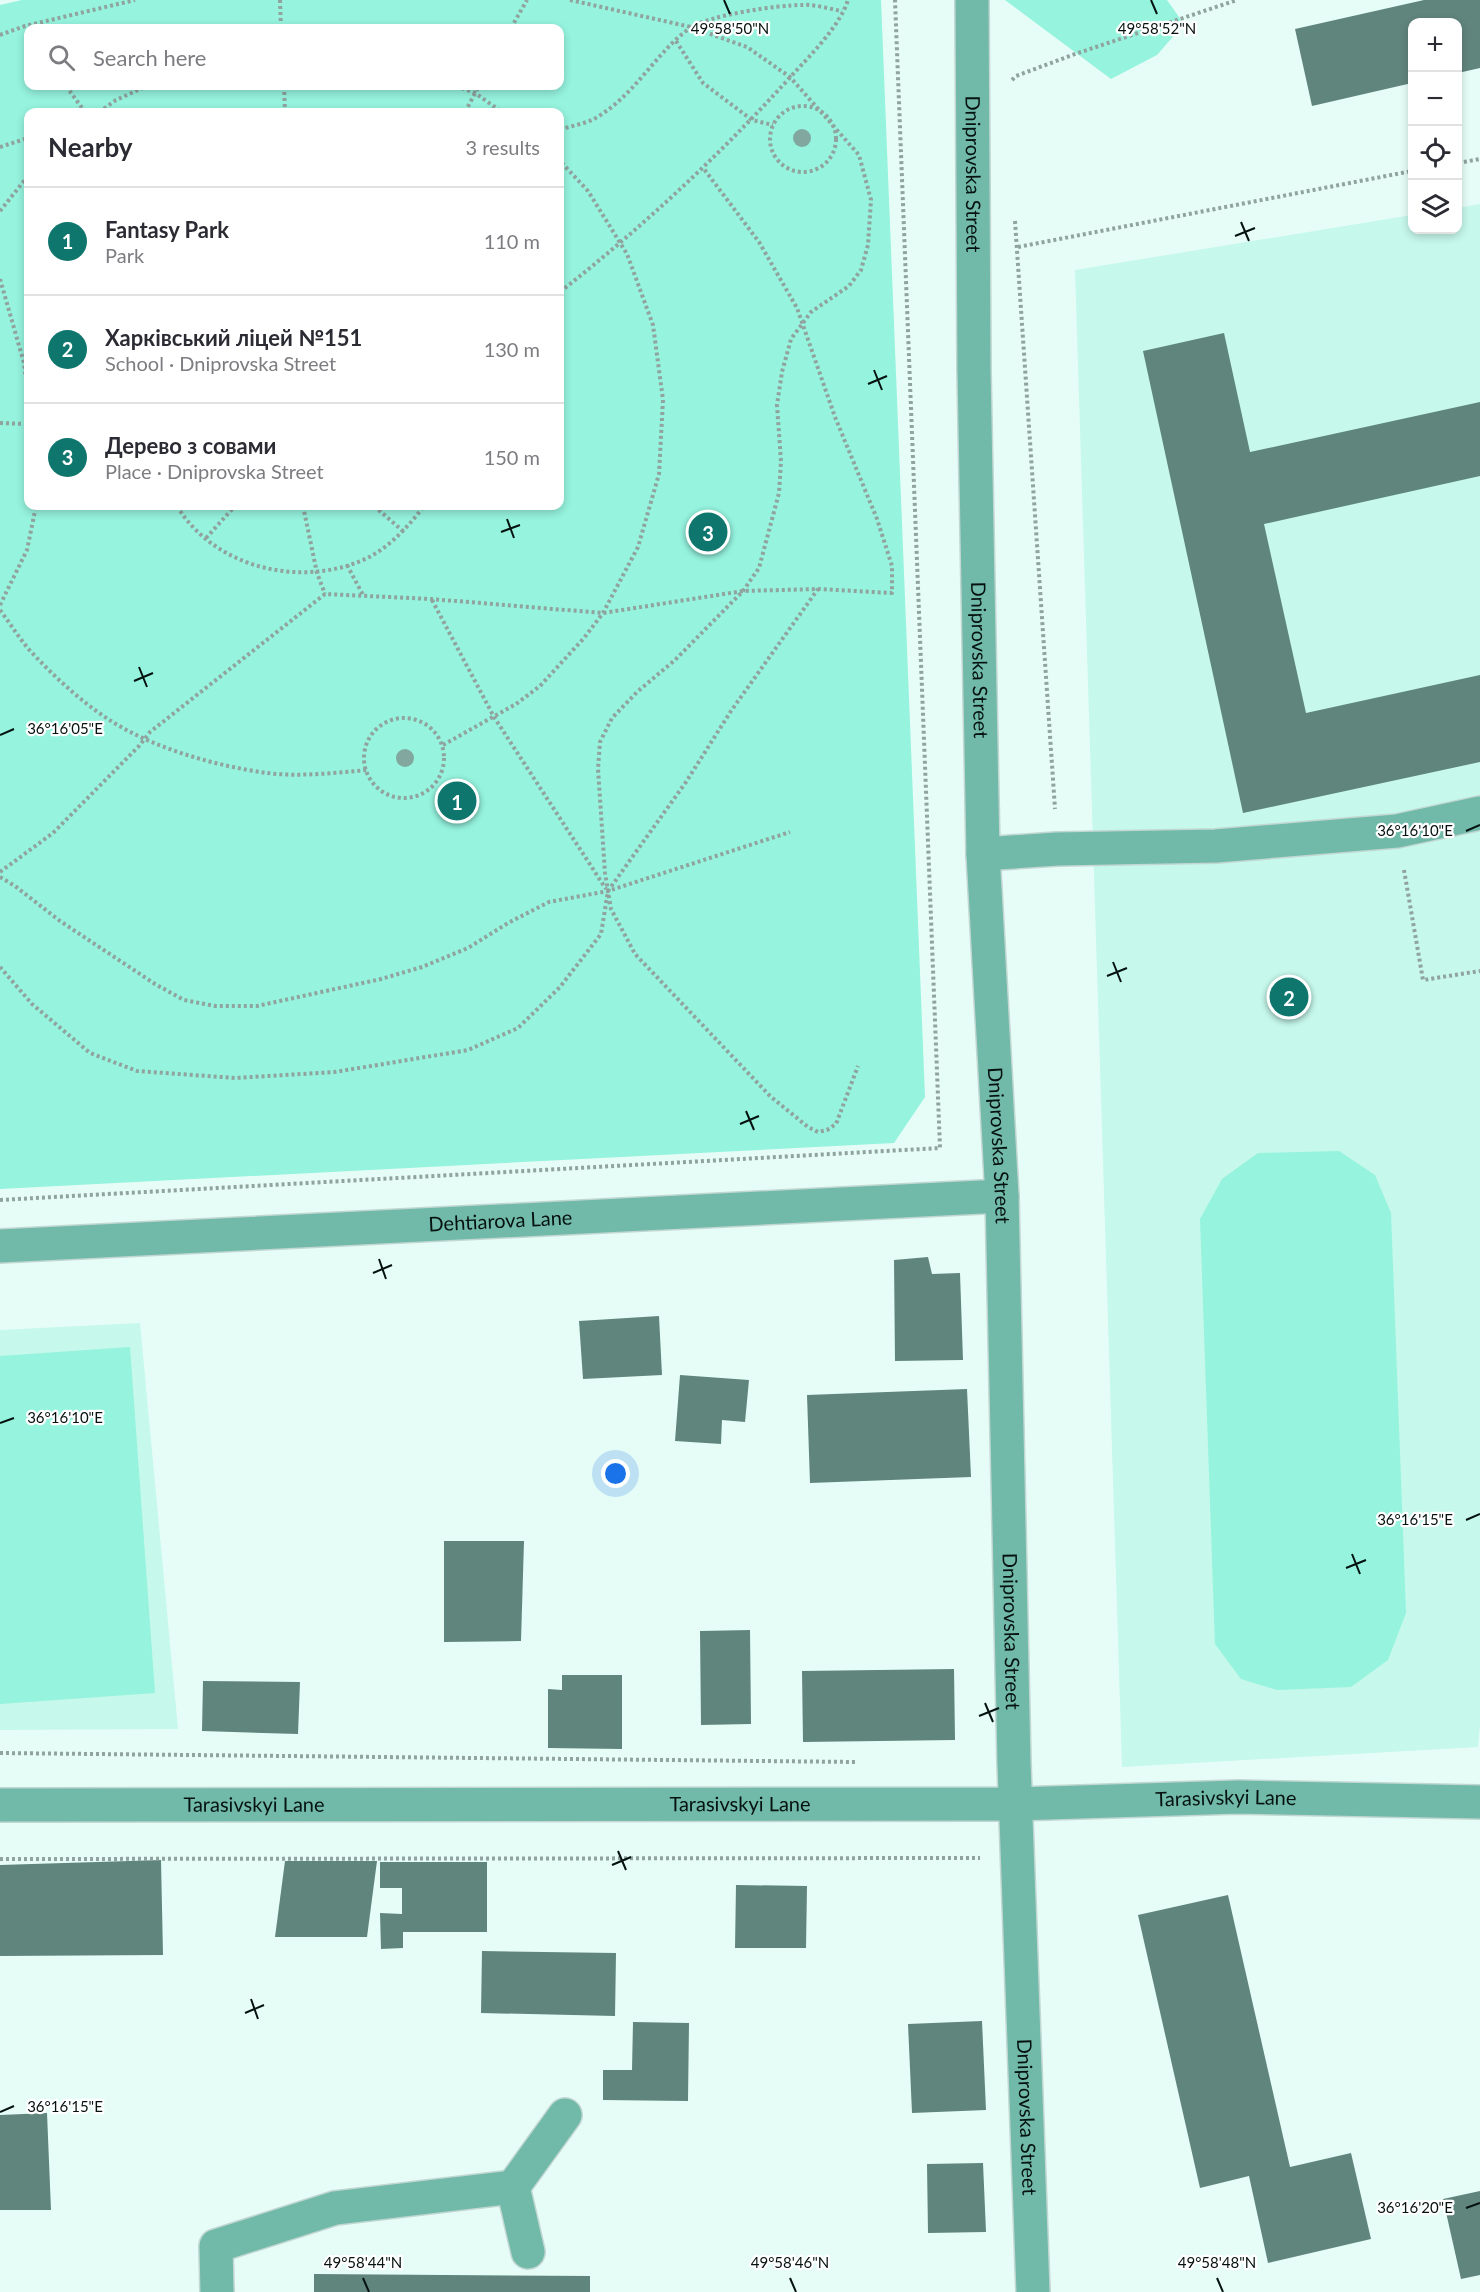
<!DOCTYPE html>
<html lang="en">
<head>
<meta charset="utf-8">
<style>
	body { margin:0; font-family:Lato,sans-serif; background:#f7f7f7; color:#2b2b33 }
	.controls { position:absolute; right:18px; top:18px; display:grid; overflow:hidden; border-radius:12px; box-shadow:0 3px 9px #0003 }
	.controls button { width:54px; height:54px; display:grid; place-items:center; padding:0; border:0; border-bottom:2px solid #e1e1e2; background:#fff; color:#2b2b33; font:30px sans-serif }
	.you { position:absolute; left:616px; top:1474px; width:21px; height:21px; margin:-15px; border:4px solid #fff; border-radius:50%; background:#1a73e8; box-shadow:0 0 0 9px #1a73e833 }
	.badge { display:grid; place-items:center; width:39px; height:39px; border-radius:50%; background:#0f766e; color:#fff; font-size:20px; font-weight:700 }
	.pin { position:absolute; translate:-50% -50%; border:3px solid #fff; box-shadow:0 2px 6px #0006 }
	.list { margin:0; padding:0; list-style:none }
	h2 { display:flex; justify-content:space-between; align-items:center; height:78px; margin:0; padding:0 24px; font-size:26px }
	h2 small { font-size:20px; font-weight:400; color:#7c7c81 }
	.list li { display:grid; grid-template-columns:39px 1fr auto; gap:18px; align-items:center; box-sizing:border-box; height:108px; padding:0 24px; border-top:2px solid #e1e1e2 }
	.list b { display:block; font-size:22px; white-space:nowrap }
	.list p { margin:0; font-size:20px; white-space:nowrap; color:#7c7c81 }
	.list em { font-size:20px; font-style:normal; color:#7c7c81 }
	.icon { flex:none; width:33px; height:33px; fill:none; stroke:currentColor; stroke-width:2; stroke-linecap:round; stroke-linejoin:round }
	.map { position:relative; flex:none; width:1480px; height:2292px; overflow:hidden }
	.search { position:absolute; background:#fff; box-shadow:0 3px 9px #0003; left:24px; top:24px; width:540px; height:66px; display:flex; align-items:center; gap:15px; box-sizing:border-box; padding:0 21px; border-radius:12px; color:#7c7c81; font-size:22px }
	.panel { position:absolute; background:#fff; box-shadow:0 3px 9px #0003; left:24px; top:108px; width:540px; height:402px; border-radius:12px }
	.map>svg:first-child { display:block }
	.built { fill:#c6f8eb }
	.green { fill:#95f3de; fill-rule:evenodd }
	.building { fill:#60857c }
	.lines { fill:none; stroke-linecap:round; stroke-linejoin:round }
	.minor-casing { stroke:#c2d7d2; stroke-width:36 }
	.path { stroke:#90a39e; stroke-width:4; stroke-dasharray:3 3; stroke-linecap:butt }
	.minor { stroke:#71baaa; stroke-width:33 }
	.tree { fill:#81a79e }
	.ticks { fill:none; stroke:#05120f; stroke-width:2 }
	.labels { text-anchor:middle; stroke-width:4.5; stroke-linejoin:round; paint-order:stroke }
	.street-label { font-size:20px; fill:#05120f; stroke:#fff }
	.ticks-label { font-size:15px; text-anchor:middle; fill:#05120f; stroke:#fff; stroke-width:4.5; stroke-linejoin:round; paint-order:stroke }
</style>
</head>
<body>
<div class="map">
<svg width="1480" height="2292" viewBox="0 0 1480 2292">
	<rect width="100%" height="100%" fill="#e6fdf7"/>
	<g class="built">
		<polygon points="1480,204 1480,1724 1478,1747 1122,1767 1075,270 1412,215 1412,230 1458,230 1458,208"/>
		<polygon points="140,1323 178,1729 0,1730 0,1330"/>
	</g>
	<g class="green">
		<path d="M22,0H881L925,1097L894,1143L0,1189V5ZM560,28V86H28V28ZM560,112V506H28V112Z"/>
		<polygon points="1005,0 1167,0 1184,24 1157,55 1111,79"/>
		<polygon points="1339,1151 1375,1175 1391,1213 1406,1613 1388,1660 1351,1687 1277,1690 1241,1679 1215,1644 1200,1219 1222,1179 1258,1153"/>
		<polygon points="130,1347 155,1693 0,1704 0,1356"/>
	</g>
	<g class="building">
		<polygon points="1424,0 1480,0 1480,68 1458,73 1458,22 1412,22 1412,83 1312,106 1295,29"/>
		<polygon points="1224,333 1250,452 1480,402 1480,476 1264,524 1306,713 1480,675 1480,762 1243,813 1143,351"/>
		<polygon points="928,1257 932,1274 960,1273 963,1360 895,1361 894,1260"/>
		<polygon points="659,1316 662,1375 583,1379 579,1321"/>
		<polygon points="680,1375 749,1380 745,1422 722,1420 721,1444 675,1441"/>
		<polygon points="967,1389 971,1477 810,1483 807,1395"/>
		<polygon points="444,1541 524,1541 521,1641 444,1642"/>
		<polygon points="750,1630 751,1724 701,1725 700,1631"/>
		<polygon points="954,1669 955,1740 803,1742 802,1671"/>
		<polygon points="562,1675 622,1675 622,1749 548,1748 548,1689 562,1690"/>
		<polygon points="203,1681 300,1682 298,1734 202,1731"/>
		<polygon points="161,1860 163,1955 0,1956 0,1865"/>
		<polygon points="285,1861 377,1861 367,1937 275,1937"/>
		<polygon points="380,1862 487,1862 487,1932 403,1932 403,1948 381,1949 380,1913 402,1914 402,1888 380,1888"/>
		<polygon points="736,1885 807,1886 806,1948 735,1948"/>
		<polygon points="1228,1895 1290,2167 1351,2153 1371,2239 1268,2263 1249,2176 1200,2188 1138,1915"/>
		<polygon points="482,1951 616,1953 615,2016 481,2013"/>
		<polygon points="982,2021 986,2110 912,2113 908,2024"/>
		<polygon points="633,2022 689,2023 688,2101 603,2100 603,2070 632,2070"/>
		<polygon points="47,2113 51,2210 0,2210 0,2115"/>
		<polygon points="983,2163 986,2232 928,2233 927,2164"/>
		<polygon points="1480,2191 1480,2275 1461,2279 1443,2199"/>
		<polygon points="314,2274 590,2276 590,2292 314,2292"/>
	</g>
	<g class="lines">
		<defs>
			<g id="minor">
				<path id="s1" d="M972,0L974,370L983,854L1002,1196L1014,1763L1033,2292"/>
				<polyline points="983,854 1057,849 1216,846 1397,831 1480,813"/>
				<path id="s2" d="M0,1246L1002,1196"/>
				<path id="s3" d="M0,1805L1015,1804L1238,1797L1480,1802"/>
				<polyline points="528,2252 513,2187 565,2115"/>
				<polyline points="217,2292 216,2246 335,2208 513,2187"/>
			</g>
		</defs>
		<use href="#minor" class="minor-casing"/>
		<g class="path">
			<polyline points="280,0 281,28"/>
			<polyline points="570,0 691,27 747,47 790,77 859,155 871,200 868,245 861,270 849,286 811,312 791,339 782,372 777,405 781,461 779,493 759,568 743,591 675,660 637,692 612,718 600,742 598,769 605,873 611,909 635,954 770,1096 808,1127 818,1132 827,1130 836,1124 858,1066"/>
			<polyline points="511,28 527,0"/>
			<polyline points="0,35 25,26 135,0"/>
			<polyline points="676,41 703,83 752,120 773,125"/>
			<polyline points="1012,80 1016,76 1075,54 1237,0"/>
			<polyline points="66,86 85,112"/>
			<polyline points="284,86 285,112"/>
			<polyline points="456,86 475,93 502,112"/>
			<circle cx="803" cy="139" r="33"/>
			<polyline points="99,112 116,100 147,86"/>
			<polyline points="465,112 479,86"/>
			<path d="M560,130C570,126 584,124 594,119C635,96 655,53 690,28C709,15 778,5 802,5C815,4 829,9 842,11"/>
			<polyline points="0,147 28,138"/>
			<polyline points="1458,163 1480,159"/>
			<polyline points="0,211 28,176"/>
			<polyline points="1015,221 1055,809"/>
			<polyline points="1018,247 1412,171"/>
			<polyline points="0,279 24,363 28,396"/>
			<path d="M560,292C645,225 721,154 794,73C811,55 841,24 848,0"/>
			<polyline points="0,423 28,424"/>
			<path d="M177,506C214,567 298,588 363,560C388,549 408,527 424,506"/>
			<polyline points="303,506 317,573 325,594"/>
			<polyline points="374,506 404,532"/>
			<polyline points="206,538 235,506"/>
			<polyline points="347,565 363,595"/>
			<polyline points="432,600 494,717 606,889"/>
			<polyline points="0,605 27,550 36,506"/>
			<path d="M0,610C12,626 22,643 36,657C58,680 82,702 108,719C152,748 216,766 267,773C299,777 334,773 367,770"/>
			<circle cx="404" cy="758" r="40"/>
			<polyline points="443,745 516,704 540,686 584,638 603,613 638,547 659,474 663,400 653,325 627,254 588,191 560,161"/>
			<polyline points="1404,870 1423,980 1480,971"/>
			<polyline points="0,872 53,833 139,746 150,732 325,594 431,599 603,613 743,591 819,589 892,593 892,566 877,519 835,417 797,308 759,242 704,169"/>
			<polyline points="0,877 15,886 60,921 155,984 184,1000 215,1006 257,1006 381,979 422,967 468,948 508,923 549,902 608,891 790,832"/>
			<polyline points="0,967 32,1004 90,1053 137,1071 235,1078 335,1072 468,1050 518,1028 560,987 601,934 608,891 686,782 731,711 818,589"/>
			<polyline points="0,1200 940,1148 895,0"/>
			<polyline points="0,1753 857,1762"/>
			<polyline points="0,1859 980,1858"/>
		</g>
		<use href="#minor" class="minor"/>
	</g>
	<g class="tree">
		<circle cx="802" cy="138" r="9"/>
		<circle cx="405" cy="758" r="9"/>
	</g>
	<path class="ticks" d="M724,0L730,14M1151,0L1157,14M1241,222L1249,241M1235,236L1255,228M874,370L882,390M868,384L887,376M507,519L514,538M501,532L520,525M139,667L147,687M134,681L153,673M0,735L14,729M1466,831L1480,825M1113,962L1121,982M1107,976L1127,968M746,1111L754,1130M740,1124L759,1116M379,1259L386,1279M373,1273L392,1265M0,1423L14,1418M1466,1520L1480,1514M1352,1554L1360,1574M1346,1568L1366,1560M985,1703L993,1722M979,1716L999,1708M618,1851L626,1870M612,1865L631,1857M251,1999L258,2019M245,2013L264,2005M0,2112L14,2106M1466,2208L1480,2203M363,2278L369,2292M790,2278L796,2292M1217,2278L1223,2292"/>
	<g class="labels">
		<g class="street-label">
			<text dy="7" stroke="none"><textPath href="#s1" startOffset="174">Dniprovska Street</textPath></text>
			<text dy="7" stroke="none"><textPath href="#s1" startOffset="660">Dniprovska Street</textPath></text>
			<text dy="7" stroke="none"><textPath href="#s1" startOffset="1146">Dniprovska Street</textPath></text>
			<text dy="7" stroke="none"><textPath href="#s2" startOffset="501">Dehtiarova Lane</textPath></text>
			<text dy="7" stroke="none"><textPath href="#s1" startOffset="1632">Dniprovska Street</textPath></text>
			<text dy="7" stroke="none"><textPath href="#s3" startOffset="1226">Tarasivskyi Lane</textPath></text>
			<text dy="7" stroke="none"><textPath href="#s3" startOffset="254">Tarasivskyi Lane</textPath></text>
			<text dy="7" stroke="none"><textPath href="#s3" startOffset="740">Tarasivskyi Lane</textPath></text>
			<text dy="7" stroke="none"><textPath href="#s1" startOffset="2118">Dniprovska Street</textPath></text>
		</g>
	</g>
	<g class="ticks-label">
		<text x="730" y="34">49°58'50"N</text>
		<text x="1157" y="34">49°58'52"N</text>
		<text x="65" y="734">36°16'05"E</text>
		<text x="1415" y="836">36°16'10"E</text>
		<text x="65" y="1423">36°16'10"E</text>
		<text x="1415" y="1525">36°16'15"E</text>
		<text x="65" y="2112">36°16'15"E</text>
		<text x="1415" y="2213">36°16'20"E</text>
		<text x="363" y="2268">49°58'44"N</text>
		<text x="790" y="2268">49°58'46"N</text>
		<text x="1217" y="2268">49°58'48"N</text>
	</g>
</svg>
<div class="controls">
<button>+</button>
<button>−</button>
<button><svg class="icon" aria-label="locate" viewBox="0 0 24 24"><circle cx="12" cy="12" r="6"/><path d="M12 2v4M12 18v4M2 12h4M18 12h4"/></svg></button>
<button><svg class="icon" aria-label="layers" viewBox="0 0 24 24"><path d="M12 4l9 5-9 5-9-5zM3 14l9 5 9-5"/></svg></button>
</div>
<div class="you"></div>
<div class="pin badge" style="left:457px;top:801px">1</div>
<div class="pin badge" style="left:1289px;top:997px">2</div>
<div class="pin badge" style="left:708px;top:532px">3</div>
<div class="search"><svg class="icon" aria-label="search" viewBox="0 0 24 24"><circle cx="10" cy="10" r="6"/><path d="M15 15l6 6"/></svg>Search here</div>
<section class="panel">
<h2>Nearby<small>3 results</small></h2>
<ul class="list">
<li><span class="badge">1</span><div><b>Fantasy Park</b><p>Park</p></div><em>110 m</em></li>
<li><span class="badge">2</span><div><b>Харківський ліцей №151</b><p>School · Dniprovska Street</p></div><em>130 m</em></li>
<li><span class="badge">3</span><div><b>Дерево з совами</b><p>Place · Dniprovska Street</p></div><em>150 m</em></li>
</ul>
</section>
</div>
</body>
</html>
